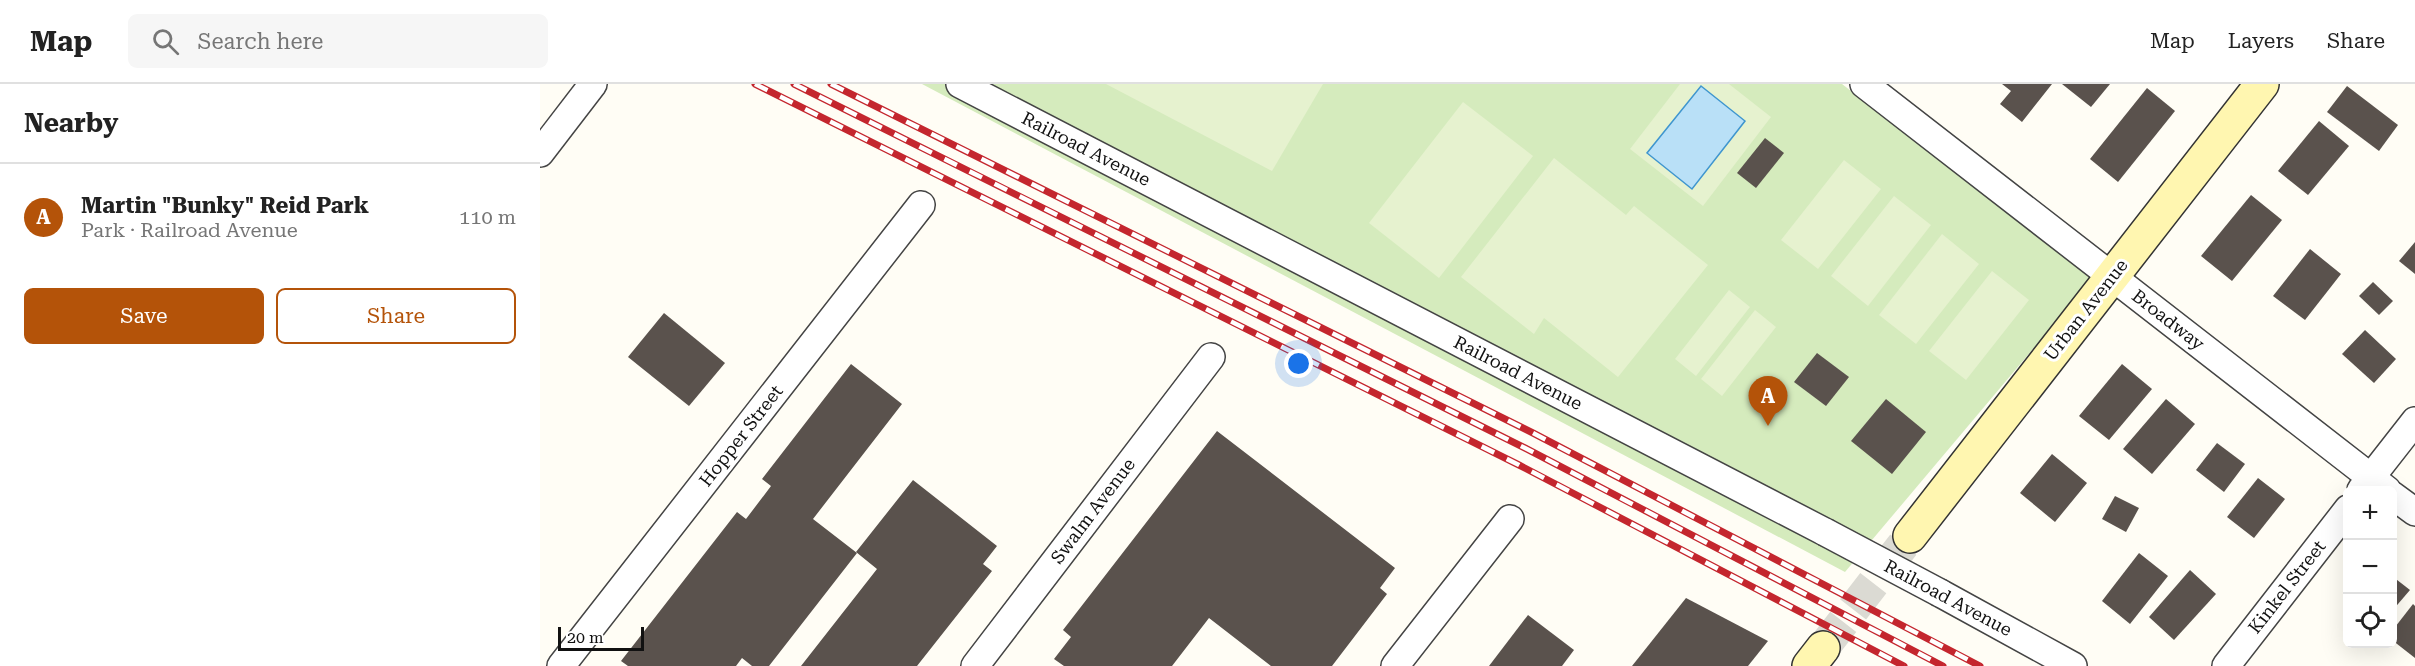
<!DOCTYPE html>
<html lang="en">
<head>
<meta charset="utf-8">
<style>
	body { margin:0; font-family:"Roboto Serif",serif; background:#f6f6f6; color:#222 }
	.controls { position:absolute; right:18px; bottom:18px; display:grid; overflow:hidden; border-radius:9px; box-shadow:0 6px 24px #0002 }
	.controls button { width:54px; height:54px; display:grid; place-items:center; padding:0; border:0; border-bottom:2px solid #e0e0e0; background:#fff; color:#222; font:30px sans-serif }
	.scale { position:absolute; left:18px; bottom:15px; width:86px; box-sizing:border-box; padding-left:6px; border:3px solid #111; border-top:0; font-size:16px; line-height:21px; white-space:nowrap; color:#111; -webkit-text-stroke:4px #fff; paint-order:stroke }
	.you { position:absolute; left:759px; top:280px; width:21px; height:21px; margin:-15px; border:4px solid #fff; border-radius:50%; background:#1a73e8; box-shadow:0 0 0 9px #1a73e833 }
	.badge { display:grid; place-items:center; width:39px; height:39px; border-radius:50%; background:#b45309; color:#fff; font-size:20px; font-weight:700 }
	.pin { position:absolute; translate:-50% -50px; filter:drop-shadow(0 2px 3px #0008) }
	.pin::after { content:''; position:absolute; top:32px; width:21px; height:18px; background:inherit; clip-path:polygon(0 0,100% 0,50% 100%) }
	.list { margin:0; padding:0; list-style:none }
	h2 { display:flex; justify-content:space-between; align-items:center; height:78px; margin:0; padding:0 24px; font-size:26px }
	h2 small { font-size:20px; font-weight:400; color:#767676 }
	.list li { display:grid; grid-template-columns:39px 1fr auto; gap:18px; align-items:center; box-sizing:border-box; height:108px; padding:0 24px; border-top:2px solid #e0e0e0 }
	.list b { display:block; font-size:22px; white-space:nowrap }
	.list p { margin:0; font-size:20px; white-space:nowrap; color:#767676 }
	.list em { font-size:20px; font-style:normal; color:#767676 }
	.actions { display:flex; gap:12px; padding:18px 24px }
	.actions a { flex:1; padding:14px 0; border:2px solid #b45309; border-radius:9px; text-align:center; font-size:21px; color:#b45309 }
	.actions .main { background:#b45309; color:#fff }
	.icon { flex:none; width:33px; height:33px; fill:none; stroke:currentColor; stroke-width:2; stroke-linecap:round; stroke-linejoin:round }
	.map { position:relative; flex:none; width:1875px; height:582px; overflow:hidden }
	header { display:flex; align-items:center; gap:36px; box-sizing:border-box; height:84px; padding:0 30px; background:#fff; border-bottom:2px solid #e0e0e0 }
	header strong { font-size:28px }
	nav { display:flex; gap:33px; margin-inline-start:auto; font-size:21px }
	.search { width:420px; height:54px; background:#f6f6f6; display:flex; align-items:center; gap:15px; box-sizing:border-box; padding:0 21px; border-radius:9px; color:#767676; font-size:22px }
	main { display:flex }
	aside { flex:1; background:#fff }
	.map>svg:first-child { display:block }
	.green { fill:#d5ebbd }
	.pitch { fill:#e6f2cf }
	.water { fill:#b9e0f7; stroke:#3f96cf; stroke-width:1.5 }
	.building { fill:#5a524d }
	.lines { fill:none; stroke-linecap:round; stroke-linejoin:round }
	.secondary-tunnel { stroke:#dbdad3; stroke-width:33; stroke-dasharray:33 16; stroke-linecap:butt }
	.street-casing { stroke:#444; stroke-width:30 }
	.secondary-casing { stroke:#333; stroke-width:36 }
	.street { stroke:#fff; stroke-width:27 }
	.secondary { stroke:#fff6b0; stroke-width:33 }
	.rail-casing { stroke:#c4262e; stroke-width:7 }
	.rail { stroke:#fff; stroke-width:4.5; stroke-dasharray:14; stroke-linecap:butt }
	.street-bridge-casing { stroke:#444; stroke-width:30; stroke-linecap:butt }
	.street-bridge { stroke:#fff; stroke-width:27 }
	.labels { text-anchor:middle; stroke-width:6; stroke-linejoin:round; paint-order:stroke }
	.street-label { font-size:18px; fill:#111; stroke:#fff }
</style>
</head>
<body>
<header>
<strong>Map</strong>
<div class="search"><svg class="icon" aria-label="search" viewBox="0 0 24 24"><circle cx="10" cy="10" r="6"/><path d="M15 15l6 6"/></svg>Search here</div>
<nav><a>Map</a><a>Layers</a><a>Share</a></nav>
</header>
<main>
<aside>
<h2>Nearby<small></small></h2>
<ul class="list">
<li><span class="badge">A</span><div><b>Martin &quot;Bunky&quot; Reid Park</b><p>Park · Railroad Avenue</p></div><em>110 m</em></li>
</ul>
<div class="actions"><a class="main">Save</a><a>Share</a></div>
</aside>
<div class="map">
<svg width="1875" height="582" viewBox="0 0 1875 582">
	<rect width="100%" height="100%" fill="#fffdf5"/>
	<polygon class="green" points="382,0 1302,0 1552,195 1305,488"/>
	<g class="pitch">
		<polygon points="566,0 783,0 732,87"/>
		<polygon points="1140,0 1189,0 1231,33 1163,122 1090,65"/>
		<polygon points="923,18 993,72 899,194 829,139"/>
		<polygon points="1014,74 1086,131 1094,122 1168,181 1078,293 1004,234 994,250 921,193"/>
		<polygon points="1304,76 1341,105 1278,185 1241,156"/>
		<polygon points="1354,112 1391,141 1328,222 1291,192"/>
		<polygon points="1402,150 1439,180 1376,260 1339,231"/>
		<polygon points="1452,187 1489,216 1426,296 1389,267"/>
		<polygon points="1189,206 1210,223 1156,292 1135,275"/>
		<polygon points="1215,226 1236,243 1182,312 1161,295"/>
	</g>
	<polygon class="water" points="1161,2 1205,37 1152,105 1107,69"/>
	<g class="building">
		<polygon points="1462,0 1512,0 1482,38 1460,20 1471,7"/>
		<polygon points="1522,0 1570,0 1551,23"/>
		<polygon points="1807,2 1858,41 1839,67 1787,28"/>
		<polygon points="1607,4 1635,27 1578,98 1550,75"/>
		<polygon points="1779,37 1809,62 1768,111 1738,87"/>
		<polygon points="1225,54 1244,69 1216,104 1197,89"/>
		<polygon points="1711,111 1742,136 1692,197 1661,172"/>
		<polygon points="1875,158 1875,190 1859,177"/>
		<polygon points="1770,165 1801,190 1765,236 1733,212"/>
		<polygon points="1833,198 1853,217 1839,231 1819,212"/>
		<polygon points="124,229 185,279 149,322 88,273"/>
		<polygon points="1825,246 1856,275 1834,299 1802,270"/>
		<polygon points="1277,269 1309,293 1286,322 1254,298"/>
		<polygon points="311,280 362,320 273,435 317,469 229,582 212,582 202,574 196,582 88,582 81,577 197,428 206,435 231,402 222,395"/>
		<polygon points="1582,280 1612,305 1569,356 1539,332"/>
		<polygon points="1346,315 1386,348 1352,390 1311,357"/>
		<polygon points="1626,315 1655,340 1612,390 1583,365"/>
		<polygon points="677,347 855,484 840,504 847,510 792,582 731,582 669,534 632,582 524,582 514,575 531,553 523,546"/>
		<polygon points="1677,359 1705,380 1684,408 1656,386"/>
		<polygon points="1512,370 1547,399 1515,438 1480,409"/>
		<polygon points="1718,394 1745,415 1714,454 1687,433"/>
		<polygon points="373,396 457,462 443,480 452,487 377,582 261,582 337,485 316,468"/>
		<polygon points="1575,412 1599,424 1586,448 1562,435"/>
		<polygon points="1599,469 1628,492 1590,540 1562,517"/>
		<polygon points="1650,486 1676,510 1634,556 1609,533"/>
		<polygon points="1852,492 1870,506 1852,527"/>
		<polygon points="1146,514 1228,557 1208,582 1092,582"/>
		<polygon points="1873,520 1875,522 1875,574 1852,556 1852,547"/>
		<polygon points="988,531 1034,566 1022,582 949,582"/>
	</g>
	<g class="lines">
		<polyline class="secondary-tunnel" points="1283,564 1370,452"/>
		<defs>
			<g id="street">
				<polyline points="420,0 1285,448"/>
				<polyline points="1324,0 1847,406"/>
				<polyline points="0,69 53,0"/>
				<polyline points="1821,406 1875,337"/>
				<polyline points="1852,411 1875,428"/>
				<polyline points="1400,509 1533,582"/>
				<polyline points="21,582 381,121"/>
				<polyline points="435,582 671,273"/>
				<polyline points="855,582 970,435"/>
				<polyline points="1686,582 1808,425"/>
			</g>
			<g id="secondary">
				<polyline points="1370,452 1722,0"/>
				<polyline points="1269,582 1283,564"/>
			</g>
		</defs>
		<use href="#street" class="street-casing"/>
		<use href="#secondary" class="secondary-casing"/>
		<use href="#street" class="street"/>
		<use href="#secondary" class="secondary"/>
		<defs>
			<g id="rail">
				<polyline points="215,0 979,381 1364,582"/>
				<polyline points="254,0 985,364 1403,582"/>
				<polyline points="291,0 993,349 1440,582"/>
			</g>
		</defs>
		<use href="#rail" class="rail-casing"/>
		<use href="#rail" class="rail"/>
		<defs>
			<polyline id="street-bridge" points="1285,448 1400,509"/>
		</defs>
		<use href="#street-bridge" class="street-bridge-casing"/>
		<use href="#street-bridge" class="street-bridge"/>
	</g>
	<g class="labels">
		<g class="street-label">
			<text transform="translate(546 65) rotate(27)" y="6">Railroad Avenue</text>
			<text transform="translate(1546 226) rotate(-52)" y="6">Urban Avenue</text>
			<text transform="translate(1628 236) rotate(38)" y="6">Broadway</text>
			<text transform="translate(978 289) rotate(27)" y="6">Railroad Avenue</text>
			<text transform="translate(201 352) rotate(-52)" y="6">Hopper Street</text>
			<text transform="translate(553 427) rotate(-53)" y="6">Swalm Avenue</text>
			<text transform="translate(1747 503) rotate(-52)" y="6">Kinkel Street</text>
			<text transform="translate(1408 514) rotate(28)" y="6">Railroad Avenue</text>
		</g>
	</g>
</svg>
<div class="controls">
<button>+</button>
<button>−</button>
<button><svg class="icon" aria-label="locate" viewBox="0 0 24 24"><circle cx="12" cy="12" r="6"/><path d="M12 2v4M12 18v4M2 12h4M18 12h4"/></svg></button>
</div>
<div class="scale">20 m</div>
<div class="you"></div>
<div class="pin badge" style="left:1228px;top:342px">A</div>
</div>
</main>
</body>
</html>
